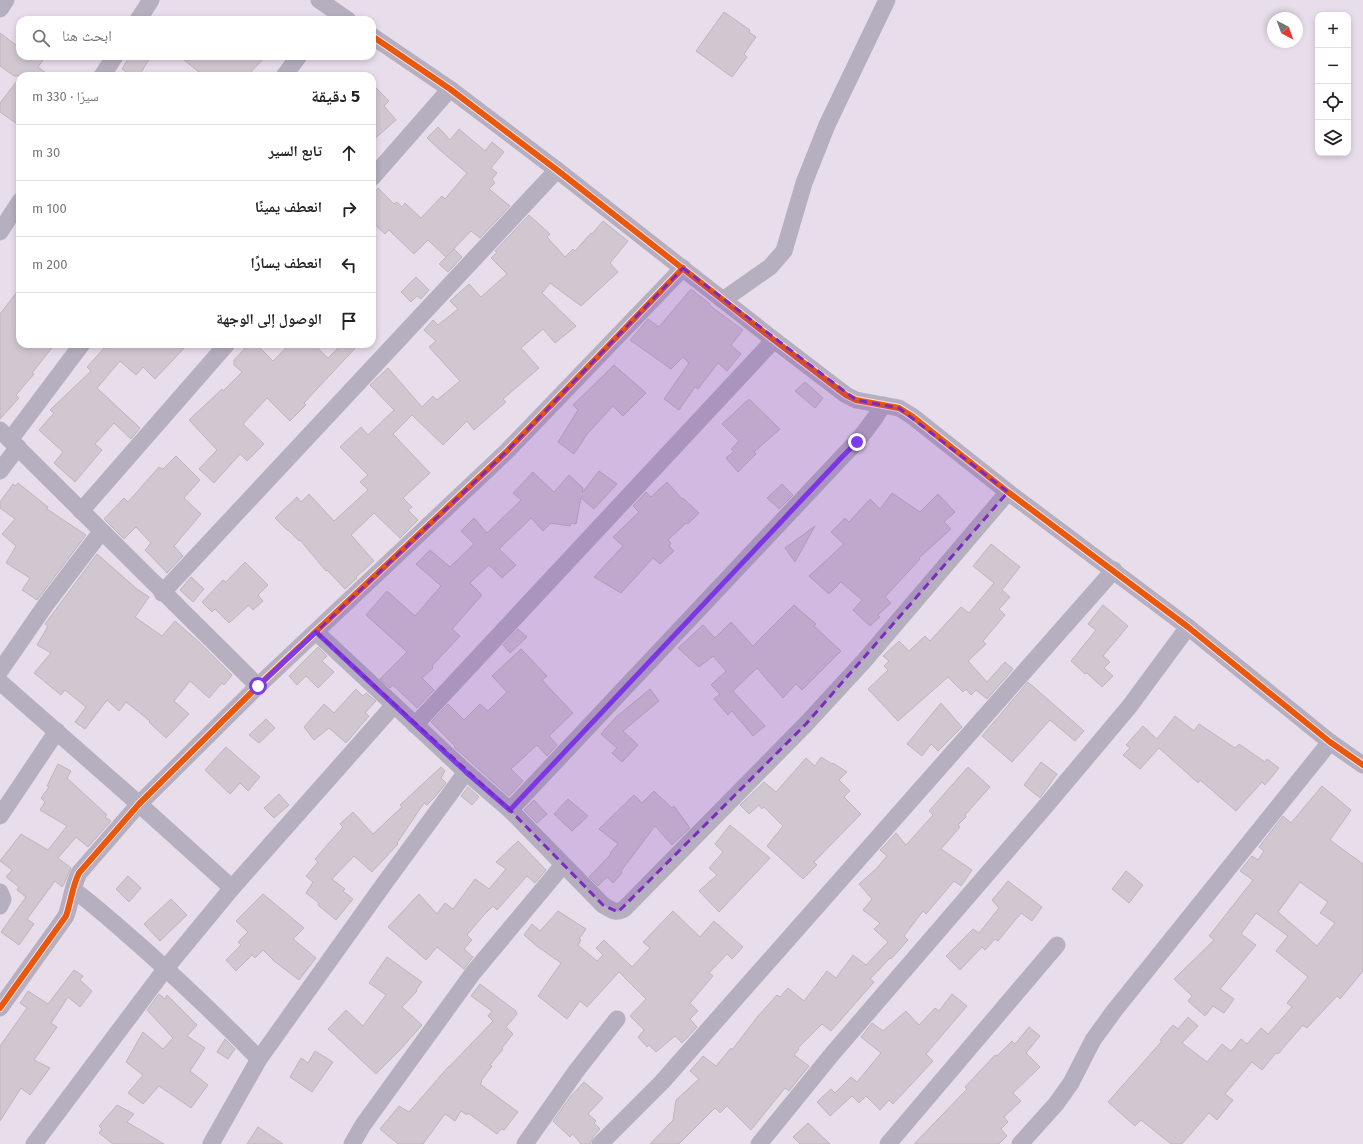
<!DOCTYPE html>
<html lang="ar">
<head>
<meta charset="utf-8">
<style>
	body { margin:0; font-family:"Fira Sans","Noto Naskh Arabic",sans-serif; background:#f2f2f2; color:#222; direction:rtl }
	.controls { position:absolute; right:12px; top:12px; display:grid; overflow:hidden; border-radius:8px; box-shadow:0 2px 6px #0003 }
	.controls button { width:36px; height:36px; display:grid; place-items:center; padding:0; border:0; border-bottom:1px solid #e0e0e0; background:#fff; color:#222; font:20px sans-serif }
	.compass { position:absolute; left:1267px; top:12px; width:36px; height:36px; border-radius:50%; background:#fff; box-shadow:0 2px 6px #0003; rotate:139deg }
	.stop { position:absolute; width:12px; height:12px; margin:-9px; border:3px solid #7c3aed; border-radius:50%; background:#fff }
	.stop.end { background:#7c3aed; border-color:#fff; box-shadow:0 1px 4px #0008 }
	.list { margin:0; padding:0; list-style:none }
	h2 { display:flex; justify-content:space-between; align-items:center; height:52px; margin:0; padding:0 16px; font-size:17px }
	h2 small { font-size:13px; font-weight:400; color:#767676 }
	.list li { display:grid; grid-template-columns:26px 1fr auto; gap:12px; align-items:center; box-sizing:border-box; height:56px; padding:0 16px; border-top:1px solid #e0e0e0 }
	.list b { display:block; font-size:15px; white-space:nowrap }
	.list em { font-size:13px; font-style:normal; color:#767676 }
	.icon { flex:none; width:22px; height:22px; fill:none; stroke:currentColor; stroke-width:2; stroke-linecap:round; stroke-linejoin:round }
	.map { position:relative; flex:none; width:1363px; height:1144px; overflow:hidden; direction:ltr }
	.search { position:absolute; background:#fff; box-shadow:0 2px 6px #0003; left:16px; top:16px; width:360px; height:44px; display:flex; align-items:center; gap:10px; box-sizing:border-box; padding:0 14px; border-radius:12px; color:#767676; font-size:15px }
	.panel { position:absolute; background:#fff; box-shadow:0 2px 6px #0003; left:16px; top:72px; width:360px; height:276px; border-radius:12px; direction:rtl }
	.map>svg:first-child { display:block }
	.building { fill:#d1c7d0; stroke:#bfb5bd; fill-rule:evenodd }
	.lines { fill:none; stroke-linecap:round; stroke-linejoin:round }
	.minor { stroke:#b6afc0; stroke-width:17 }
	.cycleway-casing { stroke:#f9e5fc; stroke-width:8 }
	.cycleway { stroke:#e8590c; stroke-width:6 }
	.route { stroke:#7c3aed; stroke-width:5 }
	.marked { fill:#7b2cbf; fill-opacity:0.2; stroke:#7b2cbf; stroke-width:3; stroke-dasharray:8 5; stroke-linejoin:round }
</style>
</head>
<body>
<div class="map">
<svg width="1363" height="1144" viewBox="0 0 1363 1144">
	<rect width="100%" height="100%" fill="#e8ddea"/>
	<g class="building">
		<polygon points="724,12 750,30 749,32 756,37 744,54 747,57 732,77 696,51"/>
		<polygon points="0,33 20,48 20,56 46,56 38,67 50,76 14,76 0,66"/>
		<polygon points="130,56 151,56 139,76 133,76 122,69"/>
		<polygon points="179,56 266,56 247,76 204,76"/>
		<polygon points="20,77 20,126 0,112 0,103"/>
		<polygon points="372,84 389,101 384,106 396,120 372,141"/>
		<polygon points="438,127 450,140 459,129 485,151 492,142 504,152 491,168 497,173 492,179 495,183 489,189 510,206 480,238 471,231 446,257 428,240 414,254 389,230 385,234 372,222 372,195 378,188 394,204 397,202 402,207 405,203 421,218 442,196 445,199 467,173 441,151 427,138"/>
		<polygon points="529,215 550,234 547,237 565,257 573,249 575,251 591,233 592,234 603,221 628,241 610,263 618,272 581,306 550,283 542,293 576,326 555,343 543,329 521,348 539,368 503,399 506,402 474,430 467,421 443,445 412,415 393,434 430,473 403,498 412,507 408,510 418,520 400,538 374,513 351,535 374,561 356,577 357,578 345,589 327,570 326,571 300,540 299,541 288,530 287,530 275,518 297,497 301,502 309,494 334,521 368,490 360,482 368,475 340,447 361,427 368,435 394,410 370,385 388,368 422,407 433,396 437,400 460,381 429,347 436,341 424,330 433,320 438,325 458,309 450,301 469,284 481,297 507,274 491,258 497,252 495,251"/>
		<polygon points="454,249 462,257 448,272 439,264"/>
		<polygon points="416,277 429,290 421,299 417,296 411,302 401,292"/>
		<polygon points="20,288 20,344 55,344 32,373 34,374 16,395 19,398 0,419 0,314"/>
		<polygon points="691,289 710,304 709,305 743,330 731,345 741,354 727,371 718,363 698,389 695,387 679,410 664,399 689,363 683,357 671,369 630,340 648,319 659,327"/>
		<polygon points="108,344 188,344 155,379 143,367 136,375 120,361 97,388 140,428 131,439 114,423 95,444 102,450 75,482 54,463 63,452 39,430 54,413 50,410 91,371 87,367"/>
		<polygon points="249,344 256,344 273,361 290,344 313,344 328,358 342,344 359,344 304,403 306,405 290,421 267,398 243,424 264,444 247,461 240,454 214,483 199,469 217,450 189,420 222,389 223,391 242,372 234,365 234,360"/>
		<polygon points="614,365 646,393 623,416 613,406 588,433 574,454 558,442 578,410 573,405"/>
		<polygon points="805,382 823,398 815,408 795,391"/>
		<polygon points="749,399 780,429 754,452 756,454 738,472 726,458 734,451 731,449 739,441 722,424"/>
		<polygon points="176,456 200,480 184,498 201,514 174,546 183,556 167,573 145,550 151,543 136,527 124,539 104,519 124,498 128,502 159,467 163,469"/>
		<polygon points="599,471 617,484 594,509 581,498 576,524 571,523 570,526 551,523 543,531 531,518 499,549 516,565 502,578 489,565 470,583 482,595 452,629 460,636 432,666 433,668 422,678 434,690 417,708 393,685 390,688 380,679 407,652 366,615 387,591 415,616 441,586 416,564 430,550 450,567 474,544 461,531 474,518 487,533 521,500 513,493 533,472 554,492 569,475 583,488 582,493"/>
		<polygon points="667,482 682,499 683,498 699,513 688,524 686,523 668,540 671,543 669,546 674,551 660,564 653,558 621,593 594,577 623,546 613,537 639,512 633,506 646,492 651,497"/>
		<polygon points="18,483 48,507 47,509 86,535 37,600 22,590 30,578 6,563 16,546 2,534 15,519 0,508 0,502 13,484 15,486"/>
		<polygon points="782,484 793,495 779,509 767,498"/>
		<polygon points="892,493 920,512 938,494 955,512 944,522 951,529 919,558 920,559 885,597 891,603 878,615 880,617 870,626 853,610 862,600 841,582 829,594 809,576 844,544 831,532 845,518 849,522 870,499 880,509"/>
		<polygon points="815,526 795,562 785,548"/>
		<polygon points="991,544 1020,567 1002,590 1010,597 999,609 1005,615 983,641 986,644 968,661 987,682 1005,662 1013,669 987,699 976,690 971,695 966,689 963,692 948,677 898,721 868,689 888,670 884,666 889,661 883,656 899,641 909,651 925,636 930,641 961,607 969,613 994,583 973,566"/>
		<polygon points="97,554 137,589 149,597 135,617 162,636 175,621 200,643 232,675 224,685 222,683 209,698 190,681 174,701 189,714 166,738 149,722 150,721 126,702 119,711 107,700 85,729 75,722 86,707 65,690 61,695 34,673 51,653 37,645 48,626 45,624"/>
		<polygon points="245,562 268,585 258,595 263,601 253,610 249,605 229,623 215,609 212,612 202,602 223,580 226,582"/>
		<polygon points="191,577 204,589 193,602 180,590"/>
		<polygon points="794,605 816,624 814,626 841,651 802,690 796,684 783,698 757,668 733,691 765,726 753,736 732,711 728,715 714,699 720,694 711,685 726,671 713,656 699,667 678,648 703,625 715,638 731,622 753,646"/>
		<polygon points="1103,605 1128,626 1103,656 1110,662 1104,668 1113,676 1102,687 1087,673 1085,674 1071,661 1096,630 1088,624"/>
		<polygon points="518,629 527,637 510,653 503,645"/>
		<polygon points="318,647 327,656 322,661 334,672 318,688 306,676 297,685 289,676"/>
		<polygon points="521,649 547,676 542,680 573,713 549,736 557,745 547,756 537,745 511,769 523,781 509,796 454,747 455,746 431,722 448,704 464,720 480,704 488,711 507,692 492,676"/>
		<polygon points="1028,682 1084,731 1075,741 1050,720 1012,762 982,736"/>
		<polygon points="356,689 363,696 366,693 376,701 365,713 369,716 346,743 329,728 314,740 304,727 324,704 334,713"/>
		<polygon points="650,689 659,701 623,731 638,745 622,762 612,753 617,748 601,734 616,717"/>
		<polygon points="941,703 962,727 938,751 931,744 922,756 907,744"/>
		<polygon points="1175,716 1194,731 1199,724 1235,748 1239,744 1265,762 1267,759 1279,768 1265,785 1262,782 1236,811 1200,780 1198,783 1197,782 1159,748 1140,769 1123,755 1130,748 1126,745 1143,726 1157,739"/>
		<polygon points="266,719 275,728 259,743 249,735"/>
		<polygon points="226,747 260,777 248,791 240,783 230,794 205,770"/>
		<polygon points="821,757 832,764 833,763 847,772 839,780 850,791 844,797 861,814 814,862 817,865 803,879 767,846 783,826 764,807 762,809 759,805 749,814 740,805 764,782 776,792 806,758 815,766"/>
		<polygon points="1041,762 1057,774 1040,798 1024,785"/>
		<polygon points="58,764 71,771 67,778 107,815 105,817 111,821 88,847 76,837 58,858 71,868 64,884 62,887 55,881 27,919 34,924 19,945 1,932 26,897 17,890 19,887 6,877 12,870 0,861 21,834 48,850 67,826 40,810 45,802 41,798 49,787 47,786"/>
		<polygon points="441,767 445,771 441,778 446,783 435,797 427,805 424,803 397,843 398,844 372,872 354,856 332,879 345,889 343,891 353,899 336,920 318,905 319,903 306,893 313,882 306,876 318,862 315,859 343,827 340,824 353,812 373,834 402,807 400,805"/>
		<polygon points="968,767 990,787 965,815 966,817 958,825 960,827 941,849 972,870 961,886 954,881 926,914 923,911 904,936 908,940 891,959 890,958 870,979 874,982 831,1031 822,1024 798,1048 799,1049 794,1055 809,1066 789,1091 785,1088 751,1130 727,1106 720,1113 715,1108 679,1144 650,1144 673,1120 676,1100 699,1079 690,1071 703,1056 716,1066 731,1048 732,1050 758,1016 777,995 780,997 788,988 804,1001 827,971 836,978 853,955 866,965 888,942 874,929 880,923 863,910 872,899 859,884 876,869 887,856 880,850 885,845 896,833 906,845 933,815 929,811"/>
		<path d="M1322,786L1351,810L1330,840L1363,864V971L1340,999L1337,996L1307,1028L1303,1025L1278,1054L1276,1053L1262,1070L1252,1062L1225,1094L1233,1100L1217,1120L1209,1113L1182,1144H1171L1141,1120L1135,1126L1108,1102L1162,1041L1160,1040L1173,1025L1178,1029L1188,1017L1198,1026L1182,1043L1207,1062L1222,1044L1231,1051L1241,1039L1247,1044L1261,1028L1268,1034L1292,1007L1287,1003L1308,977L1276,951L1288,936L1256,913L1241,934L1256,945L1220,989L1234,999L1224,1013L1213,1006L1205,1016L1188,1001L1192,996L1174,979L1214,940L1209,936L1253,880L1240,871L1252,856L1258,860L1264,851L1259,847L1283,816L1291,823ZM1300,882L1328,902L1320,913L1335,923L1317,946L1278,912Z"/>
		<polygon points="468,787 479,797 472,805 461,796"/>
		<polygon points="654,791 672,808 674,806 690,828 672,845 655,826 621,871 622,873 613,883 607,877 598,886 589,877 611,854 610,853 618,844 599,829 634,795 642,803"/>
		<polygon points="279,794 289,805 274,818 264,808"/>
		<polygon points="568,799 588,816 572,831 554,814"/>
		<polygon points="534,800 547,814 537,823 524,810"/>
		<polygon points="730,825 770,858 719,912 699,891 717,875 709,868 723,852 715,844"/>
		<polygon points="518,841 546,870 535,883 527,876 497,910 493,906 483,916 467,935 472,940 464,949 473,957 464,969 437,947 426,960 388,927 419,894 437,914 445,903 453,909 475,879 489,889 506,869 496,862"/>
		<polygon points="1126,871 1143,885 1129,903 1112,889"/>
		<polygon points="128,876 141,888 129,902 116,889"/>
		<polygon points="1008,881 1042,907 1032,921 1021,913 998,941 995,939 985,950 982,947 960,970 946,956 973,929 979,933 999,908 992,900"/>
		<polygon points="263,894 304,928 293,939 316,958 299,980 274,961 263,950 255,958 252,955 236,971 226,960 241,945 238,942 248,932 236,921"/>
		<polygon points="171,899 187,915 160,941 144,924"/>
		<polygon points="558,911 586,929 579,939 581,940 578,945 597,961 603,955 596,948 604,940 632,967 650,948 643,942 673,911 700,937 714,921 743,947 732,959 727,954 709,973 713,976 690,1003 698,1011 690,1019 697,1027 682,1043 675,1036 656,1052 649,1045 647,1047 638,1037 644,1030 630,1016 646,999 619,972 587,1007 580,1001 567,1019 538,996 561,963 538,947 524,935 532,924 540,931"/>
		<polygon points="387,957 422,982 416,990 417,991 402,1007 422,1025 400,1050 376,1074 328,1029 346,1010 363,1026 386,995 369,983"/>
		<polygon points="74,970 83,976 80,980 92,991 80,1007 68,997 51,1023 57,1027 34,1060 50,1068 30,1095 21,1088 0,1121 0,1046 27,1008 20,1003 28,991 48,1004"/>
		<polygon points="480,984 516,1011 516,1012 517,1014 506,1027 513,1034 502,1048 503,1049 490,1065 492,1066 481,1081 482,1082 480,1084 518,1112 504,1130 501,1129 497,1134 468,1113 467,1115 461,1111 455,1121 445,1114 423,1144 398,1144 380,1129 399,1106 409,1112 449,1066 449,1067 493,1021 488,1016 492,1011 471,996"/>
		<polygon points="159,994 165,999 167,995 197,1025 187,1036 205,1048 190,1071 208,1085 191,1108 159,1086 143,1104 128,1093 143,1075 126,1062 143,1032 163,1049 173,1038 147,1010"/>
		<polygon points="952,994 967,1006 926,1054 933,1061 893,1104 889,1100 880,1110 866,1096 859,1103 852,1096 830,1116 817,1102 831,1089 835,1093 851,1077 857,1082 881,1053 861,1037 872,1023 883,1031 906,1011 919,1025 935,1008 939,1011"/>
		<polygon points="1029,1027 1040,1036 1026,1053 1040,1067 1013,1093 1021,1101 1004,1117 1008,1122 1001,1129 1007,1136 999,1144 914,1144 967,1089 965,1087 995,1055 997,1056 1012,1041 1015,1044"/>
		<polygon points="225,1039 235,1049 228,1059 217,1052"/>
		<polygon points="315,1051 333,1062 312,1092 290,1077 301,1058 308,1063"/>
		<polygon points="584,1082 603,1098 588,1114 596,1121 594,1123 600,1129 593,1137 590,1144 581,1144 573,1134 570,1137 553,1121 571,1096"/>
		<polygon points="117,1105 134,1114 127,1122 164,1144 113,1144 99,1133 102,1129 99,1126"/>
		<polygon points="808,1123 830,1144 800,1144 793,1137"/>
		<polygon points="258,1127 283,1144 247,1144"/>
	</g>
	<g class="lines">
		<g class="minor">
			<polyline points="319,0 348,20"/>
			<polyline points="0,9 6,0"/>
			<polyline points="138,20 151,0"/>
			<polyline points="372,36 450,89 557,170 774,340 846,395 856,400 899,408 912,416 1008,492 1188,627 1330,742 1363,765"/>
			<polyline points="102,76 115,56"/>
			<polyline points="284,76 299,56"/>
			<polyline points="372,178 450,89"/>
			<polyline points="0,232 20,201"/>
			<polyline points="723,300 770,267 784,251 804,183 827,125 887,0"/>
			<polyline points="0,430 258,686"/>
			<polyline points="10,440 82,344"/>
			<polyline points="0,471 18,447"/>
			<polyline points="81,511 227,344"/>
			<polyline points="162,593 557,170"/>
			<path d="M316,632L466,772L510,810L603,905C612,910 615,914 624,909L806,724L864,661L1008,492"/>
			<polyline points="0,671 47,603 101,532"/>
			<polyline points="0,682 139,804 232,888"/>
			<polyline points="415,725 774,340"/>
			<path d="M510,810L842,457C859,440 871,426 883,405"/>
			<polyline points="0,816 57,731"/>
			<path d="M74,890C98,908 121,929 144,949C184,985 222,1021 259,1059"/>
			<polyline points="0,892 3,899 0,906"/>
			<path d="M0,1008L66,916C71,902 72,887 79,873L139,804L258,686L506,452L683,268"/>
			<polyline points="34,1144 166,968 232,888 394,705"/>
			<polyline points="211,1144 259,1059 384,884 466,772"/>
			<polyline points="352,1144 363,1125 473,973 563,865"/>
			<polyline points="525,1144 577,1070 617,1019"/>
			<polyline points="600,1144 662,1082 1114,570"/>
			<polyline points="759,1144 833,1053 1050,801 1129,707 1188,627"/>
			<polyline points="888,1144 1057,945"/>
			<polyline points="1020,1144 1056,1104 1071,1083 1093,1040 1114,1011 1330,742"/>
		</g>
		<defs>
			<g id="cycleway">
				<polyline points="372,36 450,89 557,170 774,340 846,395 856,400 899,408 912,416 1008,492 1188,627 1330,742 1363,765"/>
				<path d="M0,1008L66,916C71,902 72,887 79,873L139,804L258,686L506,452L683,268"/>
			</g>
		</defs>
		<use href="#cycleway" class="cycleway-casing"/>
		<use href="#cycleway" class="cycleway"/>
	</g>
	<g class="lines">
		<polyline class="route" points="258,686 316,632 466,772 510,810 842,457 857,442"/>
	</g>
	<path class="marked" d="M683,268L856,400L899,408L1008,492L806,724L618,912L603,905L510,810L316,632L506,452Z"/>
</svg>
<div class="controls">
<button>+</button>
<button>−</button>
<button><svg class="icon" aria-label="locate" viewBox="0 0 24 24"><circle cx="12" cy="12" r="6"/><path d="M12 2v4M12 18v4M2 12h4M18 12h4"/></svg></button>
<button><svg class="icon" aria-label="layers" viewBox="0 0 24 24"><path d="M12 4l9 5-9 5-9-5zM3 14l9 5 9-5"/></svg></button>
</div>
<svg class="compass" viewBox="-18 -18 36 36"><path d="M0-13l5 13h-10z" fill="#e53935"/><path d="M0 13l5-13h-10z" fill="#767676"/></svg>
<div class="stop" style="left:258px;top:686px"></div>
<div class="stop end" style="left:857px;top:442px"></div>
<div class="search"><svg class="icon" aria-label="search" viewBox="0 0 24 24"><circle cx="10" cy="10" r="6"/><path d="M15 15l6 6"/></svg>ابحث هنا</div>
<section class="panel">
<h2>5 دقيقة<small>سيرًا · 330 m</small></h2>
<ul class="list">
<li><svg class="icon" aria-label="ahead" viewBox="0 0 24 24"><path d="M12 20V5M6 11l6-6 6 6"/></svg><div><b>تابع السير</b></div><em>30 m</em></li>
<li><svg class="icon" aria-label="right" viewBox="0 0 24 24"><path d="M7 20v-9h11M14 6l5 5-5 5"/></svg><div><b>انعطف يمينًا</b></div><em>100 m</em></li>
<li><svg class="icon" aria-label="left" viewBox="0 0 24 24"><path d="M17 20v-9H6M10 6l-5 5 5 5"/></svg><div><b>انعطف يسارًا</b></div><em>200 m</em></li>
<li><svg class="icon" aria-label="arrive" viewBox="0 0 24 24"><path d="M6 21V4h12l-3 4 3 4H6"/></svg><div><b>الوصول إلى الوجهة</b></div></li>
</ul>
</section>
</div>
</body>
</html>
